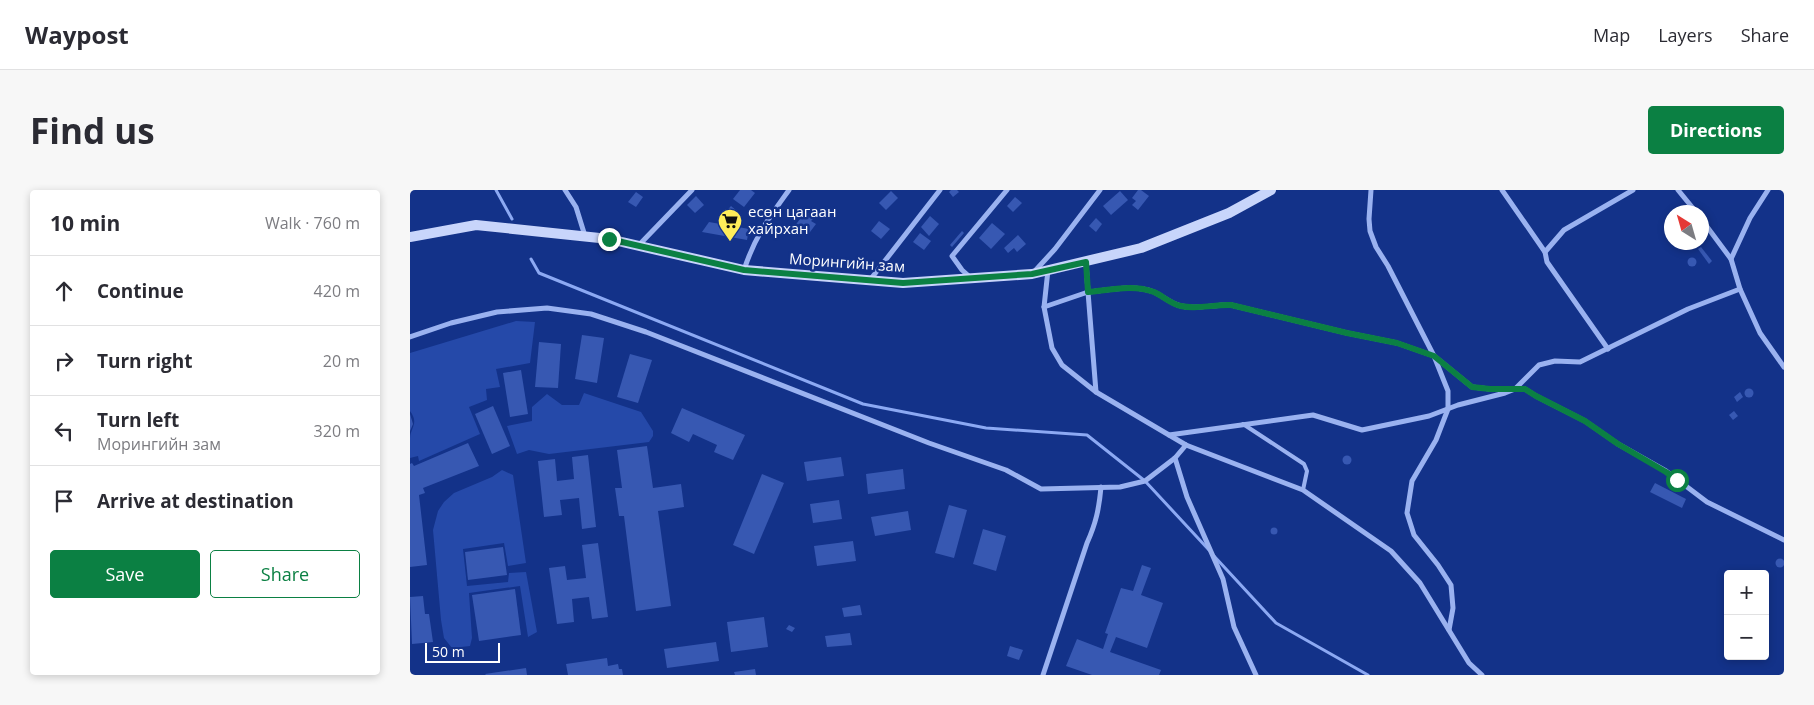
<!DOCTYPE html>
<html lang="en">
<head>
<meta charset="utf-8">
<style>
	body { margin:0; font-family:"Open Sans",sans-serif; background:#f7f7f7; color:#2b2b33 }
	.controls { position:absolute; right:15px; bottom:15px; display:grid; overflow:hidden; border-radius:5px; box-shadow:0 2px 8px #0003 }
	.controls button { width:45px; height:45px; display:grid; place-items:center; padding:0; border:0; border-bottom:1px solid #e1e1e2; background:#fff; color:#2b2b33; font:25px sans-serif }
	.compass { position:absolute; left:1254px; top:15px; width:45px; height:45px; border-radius:50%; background:#fff; box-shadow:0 2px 8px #0003; rotate:323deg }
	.scale { position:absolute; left:15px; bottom:12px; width:75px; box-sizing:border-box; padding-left:5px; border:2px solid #fff; border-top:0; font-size:14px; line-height:18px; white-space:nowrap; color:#fff; -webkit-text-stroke:4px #133289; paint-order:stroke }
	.stop { position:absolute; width:15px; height:15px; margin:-11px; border:4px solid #0b8043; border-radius:50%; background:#fff }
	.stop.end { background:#0b8043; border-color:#fff; box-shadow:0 1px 5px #0008 }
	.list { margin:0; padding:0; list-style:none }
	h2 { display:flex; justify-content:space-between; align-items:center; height:65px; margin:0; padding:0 20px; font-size:21px }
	h2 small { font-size:16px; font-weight:400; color:#7c7c81 }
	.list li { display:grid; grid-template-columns:32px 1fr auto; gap:15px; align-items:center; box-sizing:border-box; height:70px; padding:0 20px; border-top:1px solid #e1e1e2 }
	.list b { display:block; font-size:19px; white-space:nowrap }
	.list p { margin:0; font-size:16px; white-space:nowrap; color:#7c7c81 }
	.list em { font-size:16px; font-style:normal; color:#7c7c81 }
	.actions { display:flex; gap:10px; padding:15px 20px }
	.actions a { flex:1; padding:11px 0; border:1px solid #0b8043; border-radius:5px; text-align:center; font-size:18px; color:#0b8043 }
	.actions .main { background:#0b8043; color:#fff }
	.icon { flex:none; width:28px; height:28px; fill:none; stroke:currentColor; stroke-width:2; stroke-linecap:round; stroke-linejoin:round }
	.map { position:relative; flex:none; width:1374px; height:485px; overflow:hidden; border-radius:5px }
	header { display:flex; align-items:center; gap:30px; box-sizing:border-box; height:70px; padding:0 25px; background:#fff; border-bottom:1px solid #e1e1e2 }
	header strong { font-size:24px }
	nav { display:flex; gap:28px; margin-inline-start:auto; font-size:18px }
	.intro { display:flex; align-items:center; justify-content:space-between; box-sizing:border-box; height:120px; padding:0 30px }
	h1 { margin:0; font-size:35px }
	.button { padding:12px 22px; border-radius:5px; background:#0b8043; color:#fff; font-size:18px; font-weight:700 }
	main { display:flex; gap:30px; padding:0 30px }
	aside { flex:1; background:#fff; border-radius:5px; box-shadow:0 2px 8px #0003 }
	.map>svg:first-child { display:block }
	.green { fill:#2549a9 }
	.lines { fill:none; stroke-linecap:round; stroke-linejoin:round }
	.stream { stroke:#8ca9f3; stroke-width:3 }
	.building { fill:#3758b2 }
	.service { stroke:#9ab2f0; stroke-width:4 }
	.minor { stroke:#9ab2f0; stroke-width:5 }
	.secondary { stroke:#c8d5fb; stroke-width:10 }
	.route { stroke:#0b8043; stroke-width:6 }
	.labels { text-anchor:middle; stroke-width:5; stroke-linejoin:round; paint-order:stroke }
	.poi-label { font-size:15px; fill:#fff; stroke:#133289; text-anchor:start }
	.street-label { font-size:15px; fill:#fff; stroke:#133289 }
</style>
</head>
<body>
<header>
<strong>Waypost</strong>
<nav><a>Map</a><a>Layers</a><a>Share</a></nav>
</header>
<div class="intro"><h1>Find us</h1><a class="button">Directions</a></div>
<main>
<aside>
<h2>10 min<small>Walk · 760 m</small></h2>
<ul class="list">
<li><svg class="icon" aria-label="ahead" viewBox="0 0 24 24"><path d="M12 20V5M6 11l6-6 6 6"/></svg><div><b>Continue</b></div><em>420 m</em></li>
<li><svg class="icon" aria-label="right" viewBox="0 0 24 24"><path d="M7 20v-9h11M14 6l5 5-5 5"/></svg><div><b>Turn right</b></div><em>20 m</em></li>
<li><svg class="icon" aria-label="left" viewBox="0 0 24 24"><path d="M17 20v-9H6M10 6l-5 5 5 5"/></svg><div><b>Turn left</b><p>Морингийн зам</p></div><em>320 m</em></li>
<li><svg class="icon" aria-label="arrive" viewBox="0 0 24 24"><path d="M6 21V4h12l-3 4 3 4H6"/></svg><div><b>Arrive at destination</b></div></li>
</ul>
<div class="actions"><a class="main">Save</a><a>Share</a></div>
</aside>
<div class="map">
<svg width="1374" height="485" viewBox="0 0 1374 485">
	<rect width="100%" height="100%" fill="#133289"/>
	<g class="green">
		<path d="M106,131L125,132L120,173L86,179L90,197L76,199L77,210L59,217L70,244L9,271L8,266L0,268C0,262 0,255 0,248C1,237 9,233 0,221V163Z"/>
		<polygon points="174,203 231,222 243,241 243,246 239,252 139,264 119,260 107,264 97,236 122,231 122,217 137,204 152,215 169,215"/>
		<polygon points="92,280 103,285 116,373 98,376 94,353 53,359 57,396 98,392 99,383 116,382 127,442 118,447 110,396 59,403 62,448 60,456 42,458 34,448 31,430 23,340 28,321 34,312 44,303 82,287"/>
	</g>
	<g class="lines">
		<g class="stream">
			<polyline points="86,0 102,29"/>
			<polyline points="121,69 129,83 453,214 576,238 677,245 735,291 799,360"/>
			<polyline points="804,366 866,433 958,485"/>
		</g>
	</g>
	<g class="building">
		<polygon points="330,0 341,0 345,3 334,17 323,9"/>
		<polygon points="541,0 547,0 549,2 543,7 539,2"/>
		<polygon points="728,0 731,0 739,6 728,20 722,15 726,11 722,8"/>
		<polygon points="481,1 488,8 476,20 469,13"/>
		<polygon points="710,1 718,10 701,25 693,16"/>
		<polygon points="226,2 233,7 226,17 218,12"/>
		<polygon points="286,6 294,15 285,23 277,15"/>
		<polygon points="605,7 612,13 603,22 597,16"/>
		<polygon points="321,16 329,23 322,31 314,24"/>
		<polygon points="396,21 405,27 401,31 406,34 397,46 384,37"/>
		<polygon points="520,26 529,34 519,46 511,37"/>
		<polygon points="686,28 692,34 686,42 679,36"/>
		<polygon points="469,31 480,39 471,49 461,41"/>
		<polygon points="299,32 339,39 337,50 292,42"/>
		<polygon points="582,33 595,44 581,59 569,48"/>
		<polygon points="552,41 554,43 542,57 540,55"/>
		<polygon points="510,43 521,51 514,60 503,52"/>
		<polygon points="608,45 616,54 607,62 604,58 598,63 594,58"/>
		<polygon points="1291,57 1302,71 1299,74 1288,59"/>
		<circle cx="1282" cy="72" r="4.5"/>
		<polygon points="172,145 194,148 187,193 165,189"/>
		<polygon points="129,152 151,154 148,198 125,197"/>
		<polygon points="220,164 242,170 228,213 207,207"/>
		<polygon points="111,180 118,224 100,227 93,183"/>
		<circle cx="1339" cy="203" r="4.5"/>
		<polygon points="1330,202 1333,207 1327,212 1324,207"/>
		<polygon points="83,216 100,256 82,264 65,224"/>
		<polygon points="272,218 335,245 323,270 304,262 307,255 283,244 279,252 261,243"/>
		<polygon points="1324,221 1328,226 1323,230 1319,225"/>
		<polygon points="0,224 3,234 0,241"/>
		<polygon points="58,253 69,276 13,298 15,303 9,305 17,375 0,377 0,274 2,273 4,276"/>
		<polygon points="237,256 243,298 271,294 274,317 248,321 261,416 226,421 214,326 209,326 205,298 212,298 207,260"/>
		<polygon points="178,265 186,337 172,339 169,308 150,310 152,325 134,327 128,271 145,269 147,291 164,289 162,267"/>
		<circle cx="937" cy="270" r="4.5"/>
		<polygon points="431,267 434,286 397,291 394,272"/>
		<polygon points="493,279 495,299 458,304 456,284"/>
		<polygon points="352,284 374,293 344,364 323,355"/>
		<polygon points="1245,293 1276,309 1272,318 1240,302"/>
		<polygon points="429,310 432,329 403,333 400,314"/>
		<polygon points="539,315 557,320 544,368 525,363"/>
		<polygon points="498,321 501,340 465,346 461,327"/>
		<circle cx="864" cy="341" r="3.5"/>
		<polygon points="573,339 596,346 586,381 563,374"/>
		<polygon points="443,351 446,371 407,376 404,356"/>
		<polygon points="188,353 198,427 182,429 179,407 162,409 164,432 147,434 139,378 155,376 157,390 176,388 172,355"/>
		<polygon points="93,357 97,385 58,390 55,362"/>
		<circle cx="1370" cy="373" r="4.5"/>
		<polygon points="732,375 741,378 731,405 753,413 737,458 706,447 700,462 751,480 749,485 682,485 656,476 667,449 693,459 698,444 695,443 711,398 723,401"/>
		<polygon points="105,399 111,445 69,451 62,405"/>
		<polygon points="13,406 15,424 19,424 23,452 2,454 0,407"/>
		<polygon points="450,415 452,425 434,427 432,418"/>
		<polygon points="354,427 358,457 321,462 317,432"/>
		<polygon points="379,435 385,438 382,442 376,439"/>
		<polygon points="440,443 442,455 417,457 415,446"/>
		<polygon points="306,452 309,471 257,478 254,459"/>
		<polygon points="600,456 613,460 609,470 597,466"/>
		<polygon points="197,468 198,476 208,474 209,479 212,479 213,485 158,485 156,474"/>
		<polygon points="116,478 117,485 76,485 75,484"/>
		<polygon points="345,479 346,485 325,485 324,482"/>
	</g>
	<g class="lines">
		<polyline class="service" points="833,234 894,274 897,281 893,300"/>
		<g class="minor">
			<polyline points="155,0 166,17 175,46"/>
			<polyline points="961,0 959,29 960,41 966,57 978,76 1024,166 1038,201 1038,219 1026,250 1002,291 997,323 1004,345 1028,375 1041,395 1043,418 1039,440"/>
			<polyline points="1092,0 1135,62"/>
			<polyline points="1268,0 1286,22"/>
			<polyline points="1358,0 1340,28 1321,69 1330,99 1350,143 1374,177"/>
			<polyline points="1292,30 1321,69"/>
			<polyline points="229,55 282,0"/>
			<path d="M334,80C345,46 359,28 379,0"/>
			<polyline points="638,80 634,117 642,158 652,175 686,202 776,255 893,300 981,361 1010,393 1059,473 1072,485"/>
			<polyline points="624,82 645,59 690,0"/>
			<polyline points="561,88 552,80 542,66 597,0"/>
			<polyline points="460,90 530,0"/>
			<polyline points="634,117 678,102 676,72"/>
			<polyline points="0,147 41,133 87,122 137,118 181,124 236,142 519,253 596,280 631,299 710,297 735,291 765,268 776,255"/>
			<polyline points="1198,159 1137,72 1135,62 1154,40 1223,0"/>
			<path d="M686,202L678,102C699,100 724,94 744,102C753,106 761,114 771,116C787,120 805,114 821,115L937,143L987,153L1024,166L1062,197L1080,199H1115L1126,206L1175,231L1208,254L1256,281L1297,312L1374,350"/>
			<polyline points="759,245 903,225 952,240 1019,226 1048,215 1095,203 1105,199 1129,175 1145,171 1170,172 1278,119 1330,99"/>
			<polyline points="765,268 777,307 813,389 824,437 846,485"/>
			<path d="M633,485L677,353C686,333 689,319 691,297"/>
		</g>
		<polyline class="secondary" points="0,47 66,35 199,49 334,80 493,93 622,84 731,58 819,23 861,0"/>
	</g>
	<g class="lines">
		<path class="route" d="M199,49L334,80L493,93L622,84L676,72L678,102C699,100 724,94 744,102C753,106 761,114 771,116C787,120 805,114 821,115L937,143L987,153L1024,166L1062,197L1080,199H1115L1126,206L1175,231L1208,254L1256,282L1267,290"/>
	</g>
	<defs>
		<symbol id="supermarket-pin" viewBox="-11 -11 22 30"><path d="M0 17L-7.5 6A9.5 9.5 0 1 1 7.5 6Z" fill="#ffed59" stroke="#133289"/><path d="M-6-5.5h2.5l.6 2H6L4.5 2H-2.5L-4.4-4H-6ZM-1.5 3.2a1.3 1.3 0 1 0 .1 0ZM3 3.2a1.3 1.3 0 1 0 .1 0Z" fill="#111"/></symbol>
	</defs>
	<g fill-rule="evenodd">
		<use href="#supermarket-pin" x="306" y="17" width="28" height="38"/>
	</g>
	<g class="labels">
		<g class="poi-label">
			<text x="338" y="27">есөн цагаан<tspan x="338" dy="17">хайрхан</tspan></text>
		</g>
		<g class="street-label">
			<text transform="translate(437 73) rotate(4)" y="5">Морингийн зам</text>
		</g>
	</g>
</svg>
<div class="controls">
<button>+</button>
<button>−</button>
</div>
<svg class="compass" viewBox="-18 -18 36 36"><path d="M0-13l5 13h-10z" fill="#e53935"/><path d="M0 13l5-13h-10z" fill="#7c7c81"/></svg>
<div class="scale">50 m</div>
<div class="stop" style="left:1267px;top:290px"></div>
<div class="stop end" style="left:199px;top:49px"></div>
</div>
</main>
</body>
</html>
